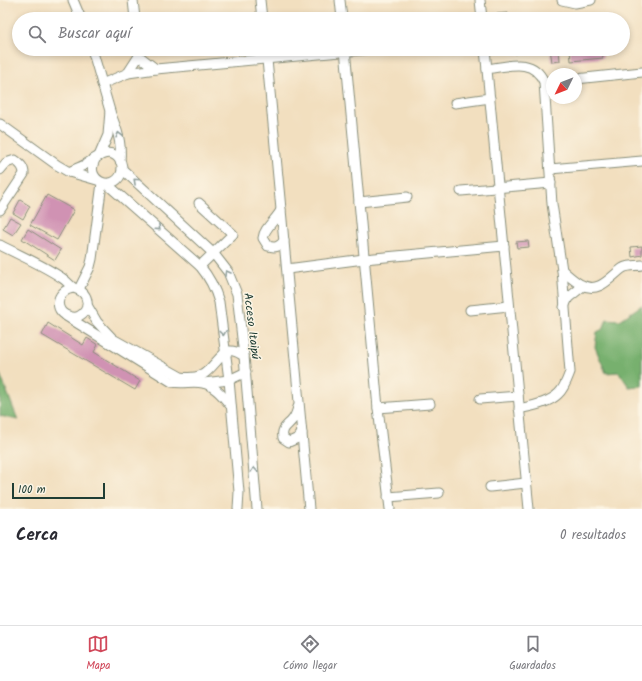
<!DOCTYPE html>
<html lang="es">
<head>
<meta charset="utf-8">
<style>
	body { margin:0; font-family:Kalam,sans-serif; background:#f7f7f7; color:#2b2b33 }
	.compass { position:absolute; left:546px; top:68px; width:36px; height:36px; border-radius:50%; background:#fff; box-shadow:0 2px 6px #0003; rotate:227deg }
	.scale { position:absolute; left:12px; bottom:10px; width:93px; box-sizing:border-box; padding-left:4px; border:2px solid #1f3d34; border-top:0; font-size:11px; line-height:14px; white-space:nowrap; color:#1f3d34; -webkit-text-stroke:3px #fcf5e5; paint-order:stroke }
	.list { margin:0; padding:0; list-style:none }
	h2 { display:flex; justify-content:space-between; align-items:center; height:52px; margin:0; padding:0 16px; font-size:17px }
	h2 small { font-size:13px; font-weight:400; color:#7c7c81 }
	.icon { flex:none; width:22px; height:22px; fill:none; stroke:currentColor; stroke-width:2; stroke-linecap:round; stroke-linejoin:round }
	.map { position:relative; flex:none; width:642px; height:509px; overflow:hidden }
	.search { position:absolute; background:#fff; box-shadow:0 2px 6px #0003; left:12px; right:12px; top:12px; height:44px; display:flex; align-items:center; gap:10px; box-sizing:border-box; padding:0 14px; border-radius:22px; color:#7c7c81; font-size:15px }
	.sheet { height:116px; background:#fff }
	nav { display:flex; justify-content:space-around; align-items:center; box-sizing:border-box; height:56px; border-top:1px solid #e1e1e2; background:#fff; font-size:11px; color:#7c7c81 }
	nav a { display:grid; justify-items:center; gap:2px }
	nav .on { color:#d1495b }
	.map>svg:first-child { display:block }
	.forest { fill:#77b06e; stroke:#4b7651 }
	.building { fill:#d092b3 }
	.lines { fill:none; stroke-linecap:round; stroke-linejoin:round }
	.minor-casing { stroke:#888e7a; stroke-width:11 }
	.minor { stroke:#fff; stroke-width:9 }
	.oneway { stroke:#8f9e9a }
	.labels { text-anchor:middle; stroke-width:3; stroke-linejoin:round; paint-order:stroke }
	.street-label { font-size:12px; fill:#1f3d34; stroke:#fcf5e5 }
</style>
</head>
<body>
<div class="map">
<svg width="642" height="509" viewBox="0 0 642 509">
	<rect width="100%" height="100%" fill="#fcf5e5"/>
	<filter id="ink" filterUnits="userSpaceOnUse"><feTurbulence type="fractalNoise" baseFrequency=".025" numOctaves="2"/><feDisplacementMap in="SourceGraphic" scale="8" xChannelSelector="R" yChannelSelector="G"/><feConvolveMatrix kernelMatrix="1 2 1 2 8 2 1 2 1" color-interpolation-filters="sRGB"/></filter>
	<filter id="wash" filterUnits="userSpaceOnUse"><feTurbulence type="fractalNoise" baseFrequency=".012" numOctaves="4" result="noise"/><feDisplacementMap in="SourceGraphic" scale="16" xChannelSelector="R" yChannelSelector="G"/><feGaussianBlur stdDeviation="0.9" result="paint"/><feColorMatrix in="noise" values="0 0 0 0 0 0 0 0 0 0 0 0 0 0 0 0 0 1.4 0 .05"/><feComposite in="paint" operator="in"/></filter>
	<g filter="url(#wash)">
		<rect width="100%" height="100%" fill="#f2dfbf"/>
		<g class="forest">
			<polygon points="642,305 642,386 629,387 619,372 606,373 595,347 597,332 603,329 607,319 620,320"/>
			<polygon points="0,374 18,420 0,416"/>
		</g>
		<g id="blocks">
			<g class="building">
				<polygon points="508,13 509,19 494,19 493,14"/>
				<polygon points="515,49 521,49 521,53 515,54"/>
				<polygon points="550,49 559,49 560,61 552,62"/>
				<polygon points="570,49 602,49 603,58 571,61"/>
				<polygon points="47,195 74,210 57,240 30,225"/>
				<polygon points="20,200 30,206 23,219 13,213"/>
				<polygon points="10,217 21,223 13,235 3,229"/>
				<polygon points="28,229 61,250 55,260 22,239"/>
				<polygon points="528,241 529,247 517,248 516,242"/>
				<polygon points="642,246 642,255 632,257 631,247"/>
				<polygon points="48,323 83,345 87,338 98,345 94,352 140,381 135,390 42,335"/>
			</g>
		</g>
	</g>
	<g filter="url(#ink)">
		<use href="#blocks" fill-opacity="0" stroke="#888e7a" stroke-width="1"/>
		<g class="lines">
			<defs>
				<g id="minor">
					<polyline points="73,0 81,19"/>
					<polyline points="133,0 135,19"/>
					<polyline points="260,0 262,19"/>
					<polyline points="340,0 342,19"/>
					<polyline points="480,0 482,19"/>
					<polyline points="562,0 575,3 591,0"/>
					<polyline points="92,49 110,111 108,135 99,156"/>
					<polyline points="266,49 309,509"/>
					<polyline points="345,49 378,408 390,509"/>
					<polyline points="485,49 529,509"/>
					<polyline points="139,56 156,69"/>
					<path d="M487,69C509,66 533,57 544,82L552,204L562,270L570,372C567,380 564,389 558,394C549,403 531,406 519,409"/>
					<polyline points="128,73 139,56 138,49"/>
					<polyline points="576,79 642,72"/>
					<polyline points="102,84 128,73 156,69 373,49"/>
					<polyline points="455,103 490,98"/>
					<path d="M110,112C117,129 122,142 120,161"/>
					<polyline points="0,124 57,165 69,172 97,180"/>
					<polyline points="122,169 214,254 228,272 237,294 244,356 257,509"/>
					<polyline points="550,169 642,161"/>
					<path d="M0,170L6,163L15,160C20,164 24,167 24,174L0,210"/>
					<path d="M69,172C75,169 81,167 86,164C96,158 109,146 119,159C122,163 123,169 121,174C113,193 82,180 96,158"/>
					<path d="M107,184L200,266C209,277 215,288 219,302L229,380L239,492L238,509"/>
					<polyline points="461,191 551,183"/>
					<polyline points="359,202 407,197"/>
					<polyline points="199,203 233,234 200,266"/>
					<path d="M281,210C276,220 264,228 263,238L268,246C275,248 279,247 284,241"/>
					<path d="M0,245C21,256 43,265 62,278C67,281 70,286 74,288C78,290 81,290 84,294C88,299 88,306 85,311C82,315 77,318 72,317C53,315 54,290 74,288"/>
					<polyline points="287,269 364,259 504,246"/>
					<path d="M562,270C568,275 575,282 582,285C600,294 611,276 623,268C628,265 637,266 642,265"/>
					<polyline points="79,289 90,267 92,259 102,183"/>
					<path d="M87,305L97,322L113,339L181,377C188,378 195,378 202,375C212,370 221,352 230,351C235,350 240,354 244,356"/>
					<polyline points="564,307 568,298 583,286"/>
					<polyline points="470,310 509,306"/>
					<path d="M66,316L172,382C182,384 193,381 203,383C214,385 224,397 230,405"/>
					<polyline points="204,383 229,380 246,372"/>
					<polyline points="480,399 518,396"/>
					<path d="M298,407C297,411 296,415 293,419C288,426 281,427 283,438L289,442L298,438L302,433"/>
					<polyline points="378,408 430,404"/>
					<polyline points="490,487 526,483"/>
					<polyline points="388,497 439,493"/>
				</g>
			</defs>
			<use href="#minor" class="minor-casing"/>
			<use href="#minor" class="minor"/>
		</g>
		<defs><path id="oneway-chevron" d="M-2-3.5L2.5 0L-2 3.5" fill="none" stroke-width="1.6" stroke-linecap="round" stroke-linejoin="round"/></defs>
		<g class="oneway">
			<use href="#oneway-chevron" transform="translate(119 135) rotate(-104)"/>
			<use href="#oneway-chevron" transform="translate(136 181) rotate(-137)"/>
			<use href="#oneway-chevron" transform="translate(158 228) rotate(42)"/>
			<use href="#oneway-chevron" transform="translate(227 273) rotate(-119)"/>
			<use href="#oneway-chevron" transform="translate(223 333) rotate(83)"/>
			<use href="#oneway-chevron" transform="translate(254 470) rotate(-95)"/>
		</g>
	</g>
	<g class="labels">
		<g class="street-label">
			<text transform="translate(252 326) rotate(83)" y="4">Acceso Itaipú</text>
		</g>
	</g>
</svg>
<svg class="compass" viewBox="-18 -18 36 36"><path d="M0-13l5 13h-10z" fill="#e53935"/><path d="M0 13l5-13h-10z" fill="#7c7c81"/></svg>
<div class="scale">100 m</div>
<div class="search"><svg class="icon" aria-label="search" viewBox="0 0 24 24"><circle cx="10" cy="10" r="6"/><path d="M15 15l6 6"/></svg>Buscar aquí</div>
</div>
<section class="sheet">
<h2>Cerca<small>0 resultados</small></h2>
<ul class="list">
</ul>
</section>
<nav>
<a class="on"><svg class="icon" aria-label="map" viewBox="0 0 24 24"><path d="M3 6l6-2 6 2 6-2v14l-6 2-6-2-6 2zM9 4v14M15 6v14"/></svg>Mapa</a>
<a><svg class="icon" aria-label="directions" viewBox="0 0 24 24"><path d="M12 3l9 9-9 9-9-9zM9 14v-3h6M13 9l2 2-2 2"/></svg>Cómo llegar</a>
<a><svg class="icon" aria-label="saved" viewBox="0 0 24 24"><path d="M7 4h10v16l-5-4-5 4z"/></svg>Guardados</a>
</nav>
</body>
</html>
